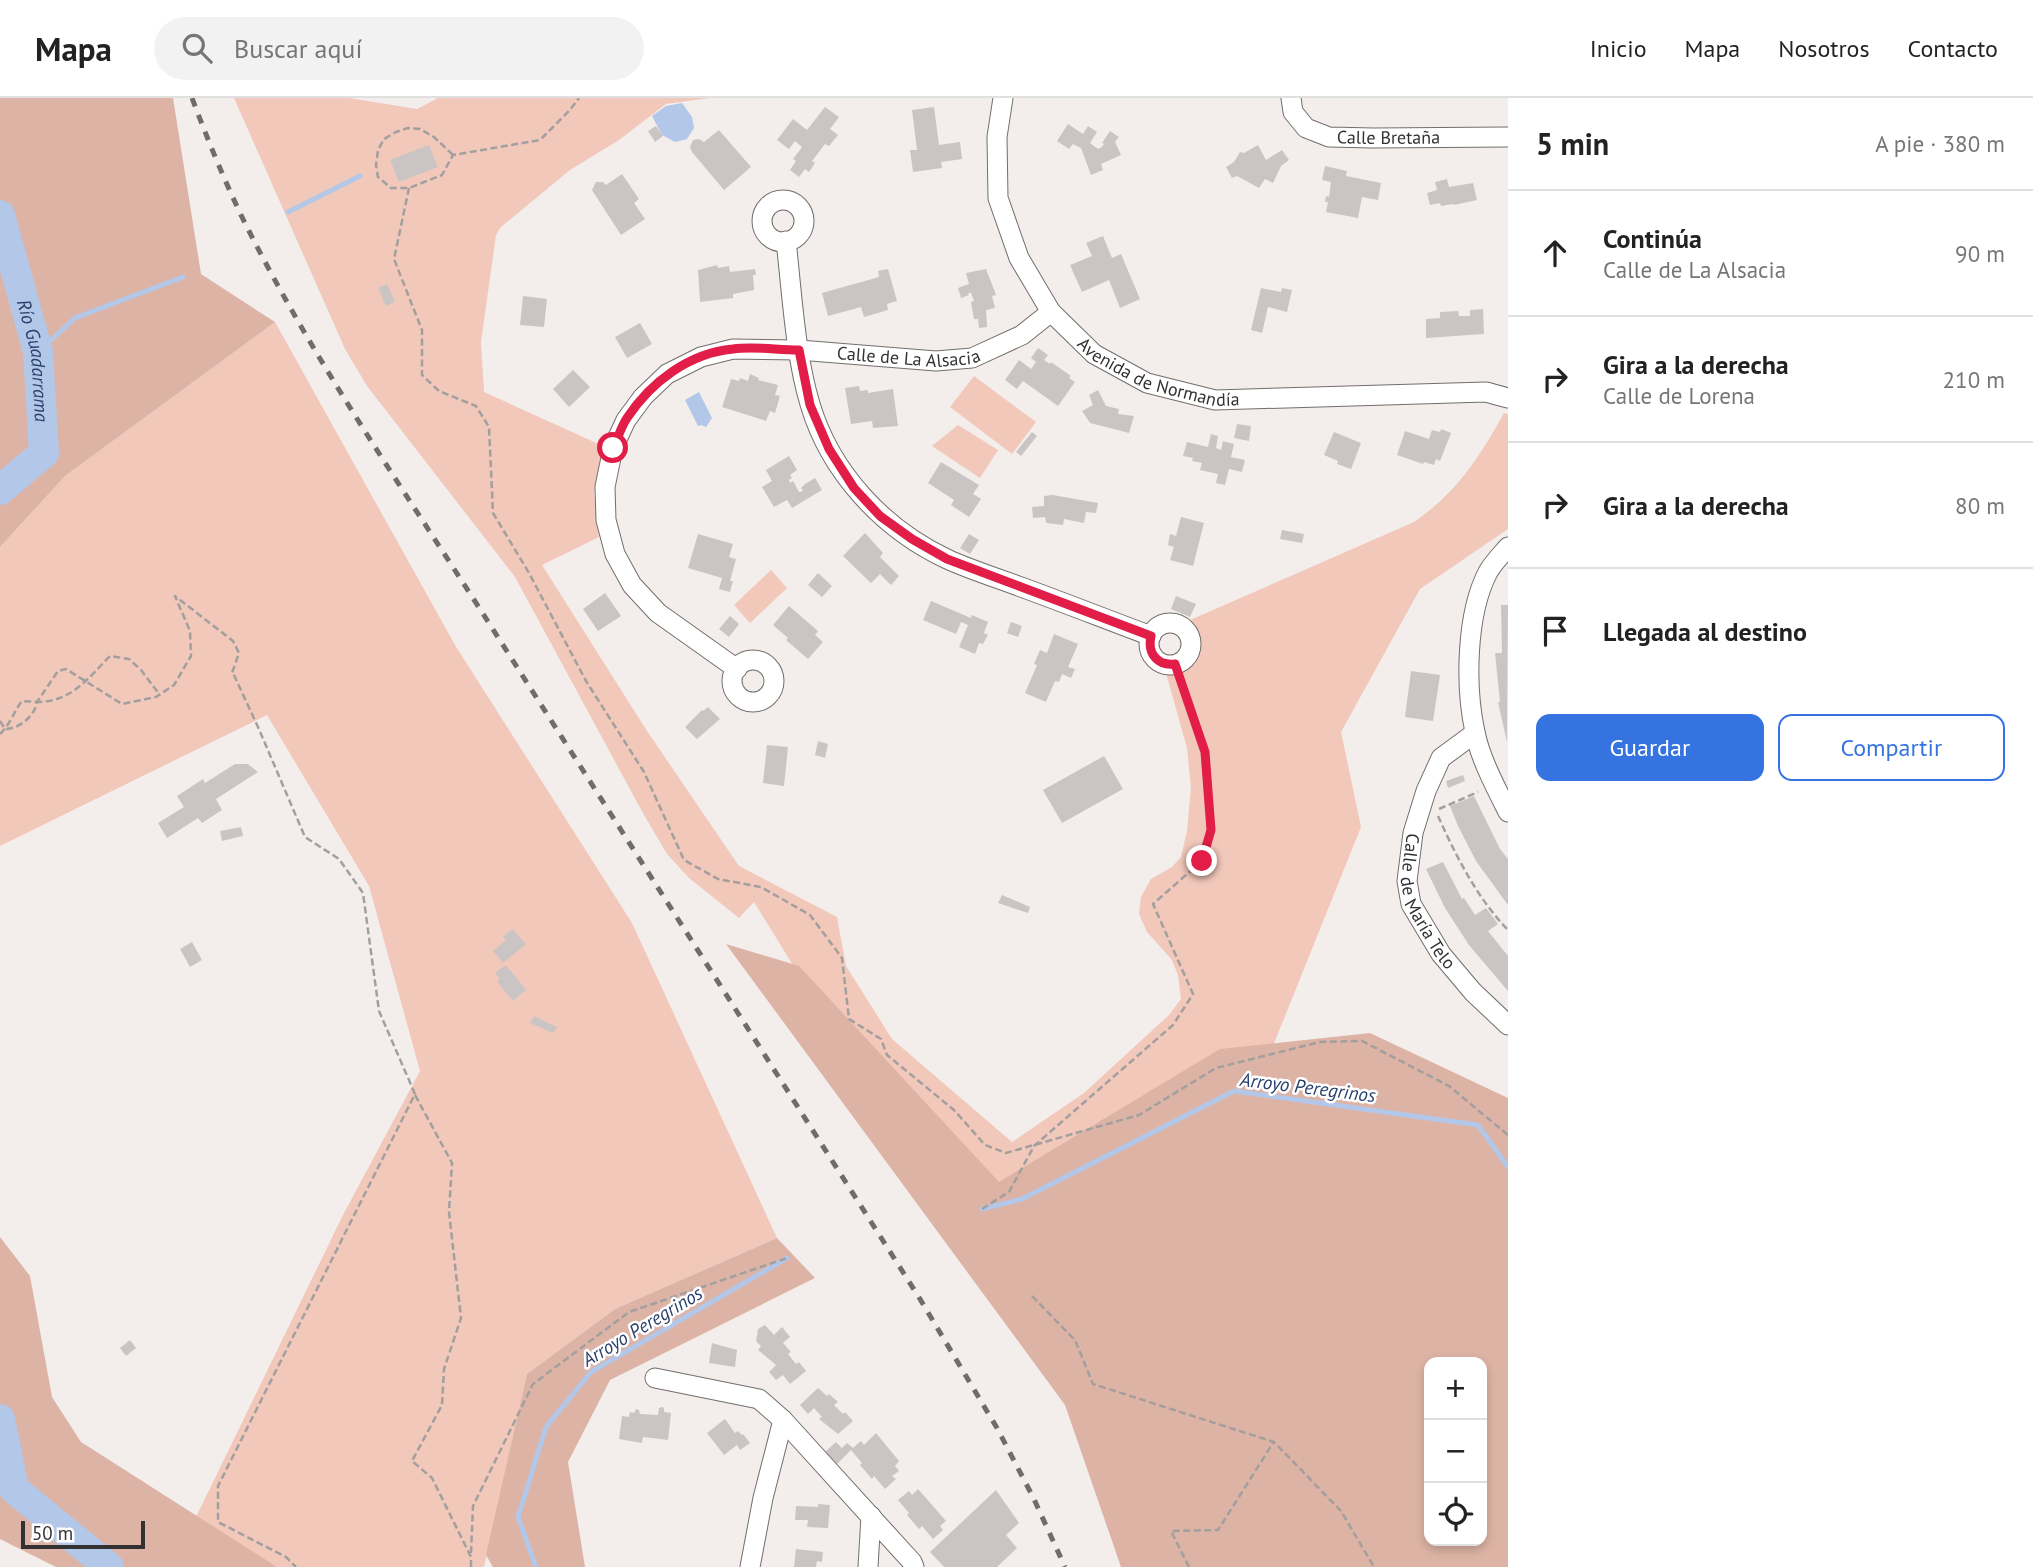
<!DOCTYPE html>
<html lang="es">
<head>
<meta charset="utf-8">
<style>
	body { margin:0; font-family:"PT Sans",sans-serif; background:#f2f2f2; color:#222 }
	.controls { position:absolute; right:21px; bottom:21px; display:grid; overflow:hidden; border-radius:14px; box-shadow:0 4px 10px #0003 }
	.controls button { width:63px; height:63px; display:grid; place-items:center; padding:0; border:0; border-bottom:2px solid #e0e0e0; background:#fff; color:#222; font:35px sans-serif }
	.scale { position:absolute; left:21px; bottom:18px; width:124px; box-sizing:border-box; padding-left:7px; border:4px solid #333131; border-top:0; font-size:19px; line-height:24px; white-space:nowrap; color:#333131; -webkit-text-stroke:5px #fff; paint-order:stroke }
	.stop { position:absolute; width:21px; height:21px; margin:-16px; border:5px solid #e11d48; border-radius:50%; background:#fff }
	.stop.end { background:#e11d48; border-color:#fff; box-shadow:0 2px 7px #0008 }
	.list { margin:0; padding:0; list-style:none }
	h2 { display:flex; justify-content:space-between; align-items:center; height:91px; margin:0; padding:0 28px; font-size:30px }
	h2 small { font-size:23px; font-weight:400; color:#767676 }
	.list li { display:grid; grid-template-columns:46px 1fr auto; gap:21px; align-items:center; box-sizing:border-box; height:126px; padding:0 28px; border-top:2px solid #e0e0e0 }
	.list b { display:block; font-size:26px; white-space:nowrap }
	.list p { margin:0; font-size:23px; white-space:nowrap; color:#767676 }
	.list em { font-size:23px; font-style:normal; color:#767676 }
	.actions { display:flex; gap:14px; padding:21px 28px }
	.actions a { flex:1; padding:16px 0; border:2px solid #3573e1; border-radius:14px; text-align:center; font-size:24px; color:#3573e1 }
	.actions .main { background:#3573e1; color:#fff }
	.icon { flex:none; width:38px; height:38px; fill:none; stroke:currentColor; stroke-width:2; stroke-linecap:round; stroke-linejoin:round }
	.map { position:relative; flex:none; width:1508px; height:1469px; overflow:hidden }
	header { display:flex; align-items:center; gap:42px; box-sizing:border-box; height:98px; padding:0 35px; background:#fff; border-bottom:2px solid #e0e0e0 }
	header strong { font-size:33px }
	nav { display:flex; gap:38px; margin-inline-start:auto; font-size:24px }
	.search { width:490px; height:63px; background:#f2f2f2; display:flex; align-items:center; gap:18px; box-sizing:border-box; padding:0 24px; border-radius:38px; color:#767676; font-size:26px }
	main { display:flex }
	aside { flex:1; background:#fff }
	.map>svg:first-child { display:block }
	.green { fill:#f1c8ba }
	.forest { fill:#ddb3a5; fill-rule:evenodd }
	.water { fill:#b3c7e9 }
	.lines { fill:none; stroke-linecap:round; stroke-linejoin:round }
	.stream { stroke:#b3c7e9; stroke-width:5 }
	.river { stroke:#b3c7e9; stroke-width:30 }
	.building { fill:#cac5c4 }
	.minor-casing { stroke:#726e6c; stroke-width:21 }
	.path { stroke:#a29f9e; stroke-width:2.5; stroke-dasharray:7 3.5; stroke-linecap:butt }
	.minor { stroke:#fff; stroke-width:19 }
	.rail { stroke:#6f6c6c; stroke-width:5; stroke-dasharray:9 9; stroke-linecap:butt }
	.route { stroke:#e11d48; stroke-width:9 }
	.labels { text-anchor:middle; stroke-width:5; stroke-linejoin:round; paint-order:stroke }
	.street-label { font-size:18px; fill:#333131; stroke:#fff }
	.water-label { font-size:19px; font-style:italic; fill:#28416d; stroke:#fff }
</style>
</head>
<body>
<header>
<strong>Mapa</strong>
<div class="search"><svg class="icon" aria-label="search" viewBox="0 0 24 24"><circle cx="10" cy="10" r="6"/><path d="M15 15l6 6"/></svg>Buscar aquí</div>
<nav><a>Inicio</a><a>Mapa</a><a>Nosotros</a><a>Contacto</a></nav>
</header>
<main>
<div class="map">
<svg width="1508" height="1469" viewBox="0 0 1508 1469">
	<rect width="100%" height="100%" fill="#f3eeec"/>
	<g class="green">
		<path d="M234,0H349L417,11L438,0H710L666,6L619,42L570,72L501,129L496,137L481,244L484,294L603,348L594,395L599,439L542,467L647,633L739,768L837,819L846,868L892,941L1012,1044L1084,995L1169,917L1181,901L1178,877L1172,862L1147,834L1139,816L1141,799L1151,781L1172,769L1181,759L1187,733L1191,690L1187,650L1166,575C1198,575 1212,547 1190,522L1414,424C1457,394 1479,360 1504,315L1508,316V431L1420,491L1341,634L1361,729L1240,1030L987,1108L819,909L754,804L739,820L689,780L667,756L644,717L515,479L367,288L345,251Z"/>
		<polygon points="275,224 455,547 632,825 777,1140 615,1211 527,1276 484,1469 277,1469 196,1419 343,1117 420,973 369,788 267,617 0,748 0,449 65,378"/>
		<polygon points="974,278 1036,324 1012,356 950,309"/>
		<polygon points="958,327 998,352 980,380 932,348"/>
		<polygon points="771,472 787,490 750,525 734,507"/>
	</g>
	<g class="forest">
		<polygon points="0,0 173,0 201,176 275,224 65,378 0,449"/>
		<path d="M726,846L799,868L999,1084L1220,951L1370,935L1508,1000V1469H1121L1065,1307ZM1429,1264H1482V1443H1429Z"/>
		<polygon points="0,1139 30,1178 52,1299 81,1344 277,1469 56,1469 0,1441"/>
		<polygon points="777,1140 815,1180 610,1282 568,1364 585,1469 493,1469 486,1457 527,1276 615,1211"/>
	</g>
	<g class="water">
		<polygon points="682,5 692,19 694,30 687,41 675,44 662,37 652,18 666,8"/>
		<polygon points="699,294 712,320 706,329 701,327 698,328 685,302"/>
	</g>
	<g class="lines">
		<g class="stream">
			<polyline points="288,114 360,78"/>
			<polyline points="38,254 75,220 183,179"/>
			<polyline points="982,1111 1022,1101 1234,993 1478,1027 1508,1069"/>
			<polyline points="536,1469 518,1419 546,1329 591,1274 787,1160"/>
		</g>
		<g class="river">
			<path id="s1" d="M0,117L38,254L44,355L0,392"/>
			<polyline points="0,1321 14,1391 109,1469"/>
		</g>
	</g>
	<g class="building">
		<polygon points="825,9 839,19 830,31 838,37 829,48 825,46 812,63 815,65 809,74 805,71 799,79 790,72 796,63 793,61 802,49 795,43 789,51 777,42 793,21 807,32"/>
		<polygon points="934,9 939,47 960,44 962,61 941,64 942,70 913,74 910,52 917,52 912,12"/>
		<polygon points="1068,26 1083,36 1088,28 1097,34 1090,45 1098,51 1102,49 1104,46 1102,45 1110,33 1119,39 1115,44 1121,57 1101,66 1103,72 1091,77 1081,50 1073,46 1069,51 1057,43"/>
		<polygon points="656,28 663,38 655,44 648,33"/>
		<polygon points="719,32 751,69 724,92 692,54 690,49 693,42 699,41 704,44"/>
		<polygon points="429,47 438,69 399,84 390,62"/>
		<polygon points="1258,47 1266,62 1282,52 1289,62 1281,68 1273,85 1265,81 1259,90 1237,78 1232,80 1226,69 1234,64 1240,54 1244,55"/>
		<polygon points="1325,68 1347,73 1346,78 1381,85 1378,102 1362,99 1358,120 1326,114 1328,104 1325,104 1326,98 1329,99 1331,84 1322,82"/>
		<polygon points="622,76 639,101 634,105 645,121 621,137 592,92 596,84 603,84 606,87"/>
		<polygon points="1447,81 1449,89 1473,85 1477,102 1454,107 1453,106 1441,108 1440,105 1430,107 1427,95 1437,92 1435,84"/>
		<polygon points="1103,138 1112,160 1121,156 1140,201 1120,210 1109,182 1082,194 1070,167 1092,158 1086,145"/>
		<polygon points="717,167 718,170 729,168 730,174 755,171 756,177 753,177 754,192 733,196 733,200 700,204 698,172"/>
		<polygon points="888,171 897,203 887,206 888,212 864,219 861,209 828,218 822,195 879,179 878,173"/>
		<polygon points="986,171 996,197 992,198 995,210 986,212 987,229 979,230 978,221 974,221 971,204 974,203 971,195 968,195 969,197 961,200 958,190 969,186 966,175"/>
		<polygon points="387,186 395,204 386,208 378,190"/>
		<polygon points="1261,190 1281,194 1282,190 1292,192 1287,214 1268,209 1262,235 1251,232"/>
		<polygon points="523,198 547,201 544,229 520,227"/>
		<polygon points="1483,211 1484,236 1426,240 1426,221 1440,220 1440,214 1458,213 1459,218 1470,218 1470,212"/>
		<polygon points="640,225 652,246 627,260 615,239"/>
		<polygon points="1038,250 1048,257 1044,262 1050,266 1051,264 1071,278 1069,280 1075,284 1058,308 1023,283 1017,291 1005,282 1019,262 1031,271 1036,264 1031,260"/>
		<polygon points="573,272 590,289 569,309 553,291"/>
		<polygon points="750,276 759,280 758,282 778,287 775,297 780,298 775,315 770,313 766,323 722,309 731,281 739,283 740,280 748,283"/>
		<polygon points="859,288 860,293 868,292 868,295 893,291 898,328 873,330 872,323 851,326 845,290"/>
		<polygon points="1098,292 1106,308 1119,311 1118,316 1134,318 1129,335 1090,325 1082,313 1093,307 1089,297"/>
		<polygon points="1237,326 1251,328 1249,343 1234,340"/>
		<polygon points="1441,331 1451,335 1440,363 1436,361 1434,367 1424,364 1423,366 1397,357 1405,333 1429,341 1432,332 1440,334"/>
		<polygon points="1032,334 1037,338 1021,358 1016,354"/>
		<polygon points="1334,334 1361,345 1351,371 1337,366 1338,363 1324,357"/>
		<polygon points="1211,336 1218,338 1216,350 1221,352 1223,343 1234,346 1231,359 1245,362 1242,374 1229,371 1225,387 1216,385 1218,376 1200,372 1202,365 1192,363 1193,360 1183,358 1187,344 1208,349"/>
		<polygon points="789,358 797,372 790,377 792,380 789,382 790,385 793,383 799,394 803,393 801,390 805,386 815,380 822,392 792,410 787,402 774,409 762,389 772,383 766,372"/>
		<polygon points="941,364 979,387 973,396 981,401 969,419 951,407 954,402 928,385"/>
		<polygon points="1053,397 1098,405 1096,415 1086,414 1084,425 1064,421 1063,427 1046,425 1045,419 1033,420 1032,409 1044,408 1044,398"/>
		<polygon points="1181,419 1204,425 1193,468 1170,462 1174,449 1168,447 1170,436 1176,438"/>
		<polygon points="1282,432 1304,436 1302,445 1280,441"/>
		<polygon points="865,435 883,455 880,459 899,478 891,487 880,476 871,485 843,458"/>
		<polygon points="698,436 733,446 729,459 736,461 730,483 733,483 730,494 719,491 722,480 688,470"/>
		<polygon points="969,436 979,442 970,456 960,450"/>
		<polygon points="818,475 832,488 822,499 808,487"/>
		<polygon points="605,495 621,518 598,533 583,511"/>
		<polygon points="1176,498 1196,506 1190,519 1171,511"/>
		<polygon points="931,503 971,520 972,517 988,524 984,535 988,537 983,546 979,545 975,556 959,549 968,527 961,524 956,536 923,522"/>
		<polygon points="1501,507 1508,507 1507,644 1498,604 1500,604 1495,555 1502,555"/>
		<polygon points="789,508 818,533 815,537 823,544 808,561 786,542 788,540 773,527"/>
		<polygon points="730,518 739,526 729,539 719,531"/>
		<polygon points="1011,524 1022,528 1018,539 1007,535"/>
		<polygon points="1054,536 1078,546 1068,569 1075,571 1071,580 1062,576 1059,584 1055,583 1046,604 1025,595 1037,567 1034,566 1040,552 1047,555"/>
		<polygon points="1411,573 1440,577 1433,623 1405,619"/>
		<polygon points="708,609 720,621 697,641 685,629 702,612 703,613"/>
		<polygon points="818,643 828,646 825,660 815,657"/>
		<polygon points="767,647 788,649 784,688 763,685"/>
		<polygon points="1104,658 1123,691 1062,725 1043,692"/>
		<polygon points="235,666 248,666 258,674 216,701 222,712 202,725 198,720 167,740 158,725 184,709 177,698 203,681 205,685"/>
		<polygon points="1463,677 1465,683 1448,690 1446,683"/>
		<polygon points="1474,698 1500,751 1508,761 1508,807 1476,763 1458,728 1450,708"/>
		<polygon points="241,729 243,738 222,743 220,733"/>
		<polygon points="1443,764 1462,801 1464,800 1475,817 1486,810 1498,826 1488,833 1508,858 1508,893 1469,847 1445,810 1426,771"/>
		<polygon points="1002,797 1030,809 1028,815 998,805"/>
		<polygon points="512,831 526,846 503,865 493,853 506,842 503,839"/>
		<polygon points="192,844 202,862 190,869 180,851"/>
		<polygon points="506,867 526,892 513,903 497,884 500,881 495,875"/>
		<polygon points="534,918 557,929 553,935 530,925"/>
		<polygon points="765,1227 774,1237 782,1229 790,1239 783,1245 791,1254 788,1256 796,1266 799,1264 806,1273 790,1286 783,1277 776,1282 769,1274 776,1267 758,1252 761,1248 756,1243 758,1231"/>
		<polygon points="130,1242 136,1250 126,1258 120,1250"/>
		<polygon points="712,1245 737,1252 735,1269 709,1265"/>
		<polygon points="818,1290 827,1298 829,1296 838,1304 834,1307 843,1316 845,1314 853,1323 838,1336 819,1321 822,1319 814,1310 808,1316 800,1307"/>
		<polygon points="662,1309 664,1310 664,1314 671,1315 668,1342 643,1339 642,1345 619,1341 622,1318 629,1319 630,1314 634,1315 636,1311 639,1312 640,1316 658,1317 659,1310"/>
		<polygon points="725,1321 735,1335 738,1333 742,1337 743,1336 750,1345 740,1352 737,1347 724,1357 707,1335"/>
		<polygon points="876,1335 899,1363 895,1368 899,1373 892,1378 896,1381 885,1391 874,1378 872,1381 860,1367 862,1365 851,1352 837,1366 825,1354 836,1344 842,1350 847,1345 853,1350 861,1343 864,1347"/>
		<polygon points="918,1391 946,1423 940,1428 943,1432 933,1441 922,1428 919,1431 907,1417 909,1415 898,1402 909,1393 912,1397"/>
		<polygon points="996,1392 1019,1425 1006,1437 1017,1450 997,1469 944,1469 930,1454"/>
		<polygon points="818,1406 830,1407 828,1430 807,1429 808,1422 795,1422 796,1408 818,1409"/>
		<polygon points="796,1451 823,1454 822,1464 817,1463 816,1469 794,1469"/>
	</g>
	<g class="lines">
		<defs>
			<g id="minor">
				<path id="s2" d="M1003,0L997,39L998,100L1019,160L1051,214L1094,256L1147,285L1215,302L1486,294L1508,300"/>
				<path id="s3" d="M1291,0L1293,14L1306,30L1329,39L1373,40L1508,39"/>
				<circle cx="783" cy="123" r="21"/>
				<path d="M786,143C792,195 795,256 810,306C830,374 883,431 947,461C971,472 997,480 1021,489C1065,505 1108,522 1151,538"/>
				<path d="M1508,449C1501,457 1493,465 1488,474C1466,516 1465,588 1475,634C1480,660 1496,690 1508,714"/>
				<circle cx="1170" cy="546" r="21"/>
				<circle cx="753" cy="583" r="21"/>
				<path id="s4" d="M737,571L658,515L632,487L615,456L606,422L605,389L613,350L626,322L643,299L667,276L701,259L733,251L799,252L936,263L972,260L1022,237L1051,214"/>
				<path id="s5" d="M1475,635L1441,660L1426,693L1413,735L1407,783L1411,806L1441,856L1473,894L1508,927"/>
				<polyline points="655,1280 759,1301 783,1322 912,1464 914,1469"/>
				<polyline points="750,1469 763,1400 783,1322"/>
				<polyline points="868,1469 871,1418"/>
			</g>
		</defs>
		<use href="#minor" class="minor-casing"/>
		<g class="path">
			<polyline points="453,57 434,39 420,31 408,30 396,34 384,41 378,52 376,67 378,79 391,90 409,90 442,77 453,57 540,42 569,13 579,0"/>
			<polyline points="409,90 394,161 422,232 422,277 439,293 476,308 489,329 493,415 529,475 586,583 644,674 684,762 718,781 761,789 810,817 842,860 849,921 881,941 887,957 954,1012 985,1047 1006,1055 1139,1017 1216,970 1320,944 1362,943 1449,988 1508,1037"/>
			<path d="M0,623L5,631C19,631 35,618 37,604C72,604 88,580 110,558L129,561L141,572L159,596"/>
			<path d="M0,636C10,627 14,613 22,603L37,604L58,573L66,571L122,606L156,599L174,587L191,558L190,533L175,498L233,543L239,555L232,575H233L258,629L305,739L339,761L363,795L379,913L415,996L218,1388V1424L286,1459L296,1469"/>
			<polyline points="1439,711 1478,694"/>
			<path d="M1438,718C1456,758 1477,800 1508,832"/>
			<polyline points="415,997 452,1065 449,1114 461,1220 444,1271 442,1307 412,1363 432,1380 471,1459 471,1469"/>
			<polyline points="982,1111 1009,1094 1034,1048 1173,927 1193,896 1153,806 1202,763 1211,732 1205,654 1175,566"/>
			<polyline points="1032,1198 1075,1242 1093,1286 1274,1344 1341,1413 1374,1469"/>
			<polyline points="471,1455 473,1408 533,1286 629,1214 787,1160"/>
			<polyline points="1189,1469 1171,1433 1218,1432 1273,1345"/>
		</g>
		<use href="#minor" class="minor"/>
		<path class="rail" d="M192,0C207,40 223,79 241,117C311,259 402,389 487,522C631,748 776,974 920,1201L997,1330L1033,1399L1065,1469"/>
	</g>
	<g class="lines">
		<path class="route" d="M613,350C618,340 621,329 627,320C651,284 689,255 733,251C754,248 777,252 799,252L810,307L829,351L854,390L880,418L912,441L947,461L1151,538C1147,556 1158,568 1175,566L1205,654L1211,732L1202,763"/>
	</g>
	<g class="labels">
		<g class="street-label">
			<text dy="6" stroke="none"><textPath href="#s3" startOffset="119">Calle Bretaña</textPath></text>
			<text dy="6" stroke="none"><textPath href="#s4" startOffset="618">Calle de La Alsacia</textPath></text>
			<text dy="6" stroke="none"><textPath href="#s2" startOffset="355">Avenida de Normandía</textPath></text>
			<text dy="6" stroke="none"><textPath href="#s5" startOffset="196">Calle de María Telo</textPath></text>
		</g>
		<g class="water-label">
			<text dy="7" stroke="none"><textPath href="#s1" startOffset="150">Río Guadarrama</textPath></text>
			<text transform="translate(1308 989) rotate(7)" y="7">Arroyo Peregrinos</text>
			<text transform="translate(642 1228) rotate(-31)" y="7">Arroyo Peregrinos</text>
		</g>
	</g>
</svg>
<div class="controls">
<button>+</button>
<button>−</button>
<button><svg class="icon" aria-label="locate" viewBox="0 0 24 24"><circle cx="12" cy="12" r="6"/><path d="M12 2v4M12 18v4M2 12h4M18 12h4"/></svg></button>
</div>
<div class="scale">50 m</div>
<div class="stop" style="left:613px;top:350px"></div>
<div class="stop end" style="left:1202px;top:763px"></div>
</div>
<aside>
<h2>5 min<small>A pie · 380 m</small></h2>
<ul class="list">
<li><svg class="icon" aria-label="ahead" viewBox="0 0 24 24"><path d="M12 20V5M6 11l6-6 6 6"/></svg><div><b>Continúa</b><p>Calle de La Alsacia</p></div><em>90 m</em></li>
<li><svg class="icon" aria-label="right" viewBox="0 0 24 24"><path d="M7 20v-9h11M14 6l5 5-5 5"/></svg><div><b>Gira a la derecha</b><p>Calle de Lorena</p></div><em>210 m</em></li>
<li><svg class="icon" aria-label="right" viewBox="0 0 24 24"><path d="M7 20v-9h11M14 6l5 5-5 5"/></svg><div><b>Gira a la derecha</b></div><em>80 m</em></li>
<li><svg class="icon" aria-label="arrive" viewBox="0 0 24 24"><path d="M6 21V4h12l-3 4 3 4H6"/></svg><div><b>Llegada al destino</b></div></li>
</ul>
<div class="actions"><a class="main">Guardar</a><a>Compartir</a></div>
</aside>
</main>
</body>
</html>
